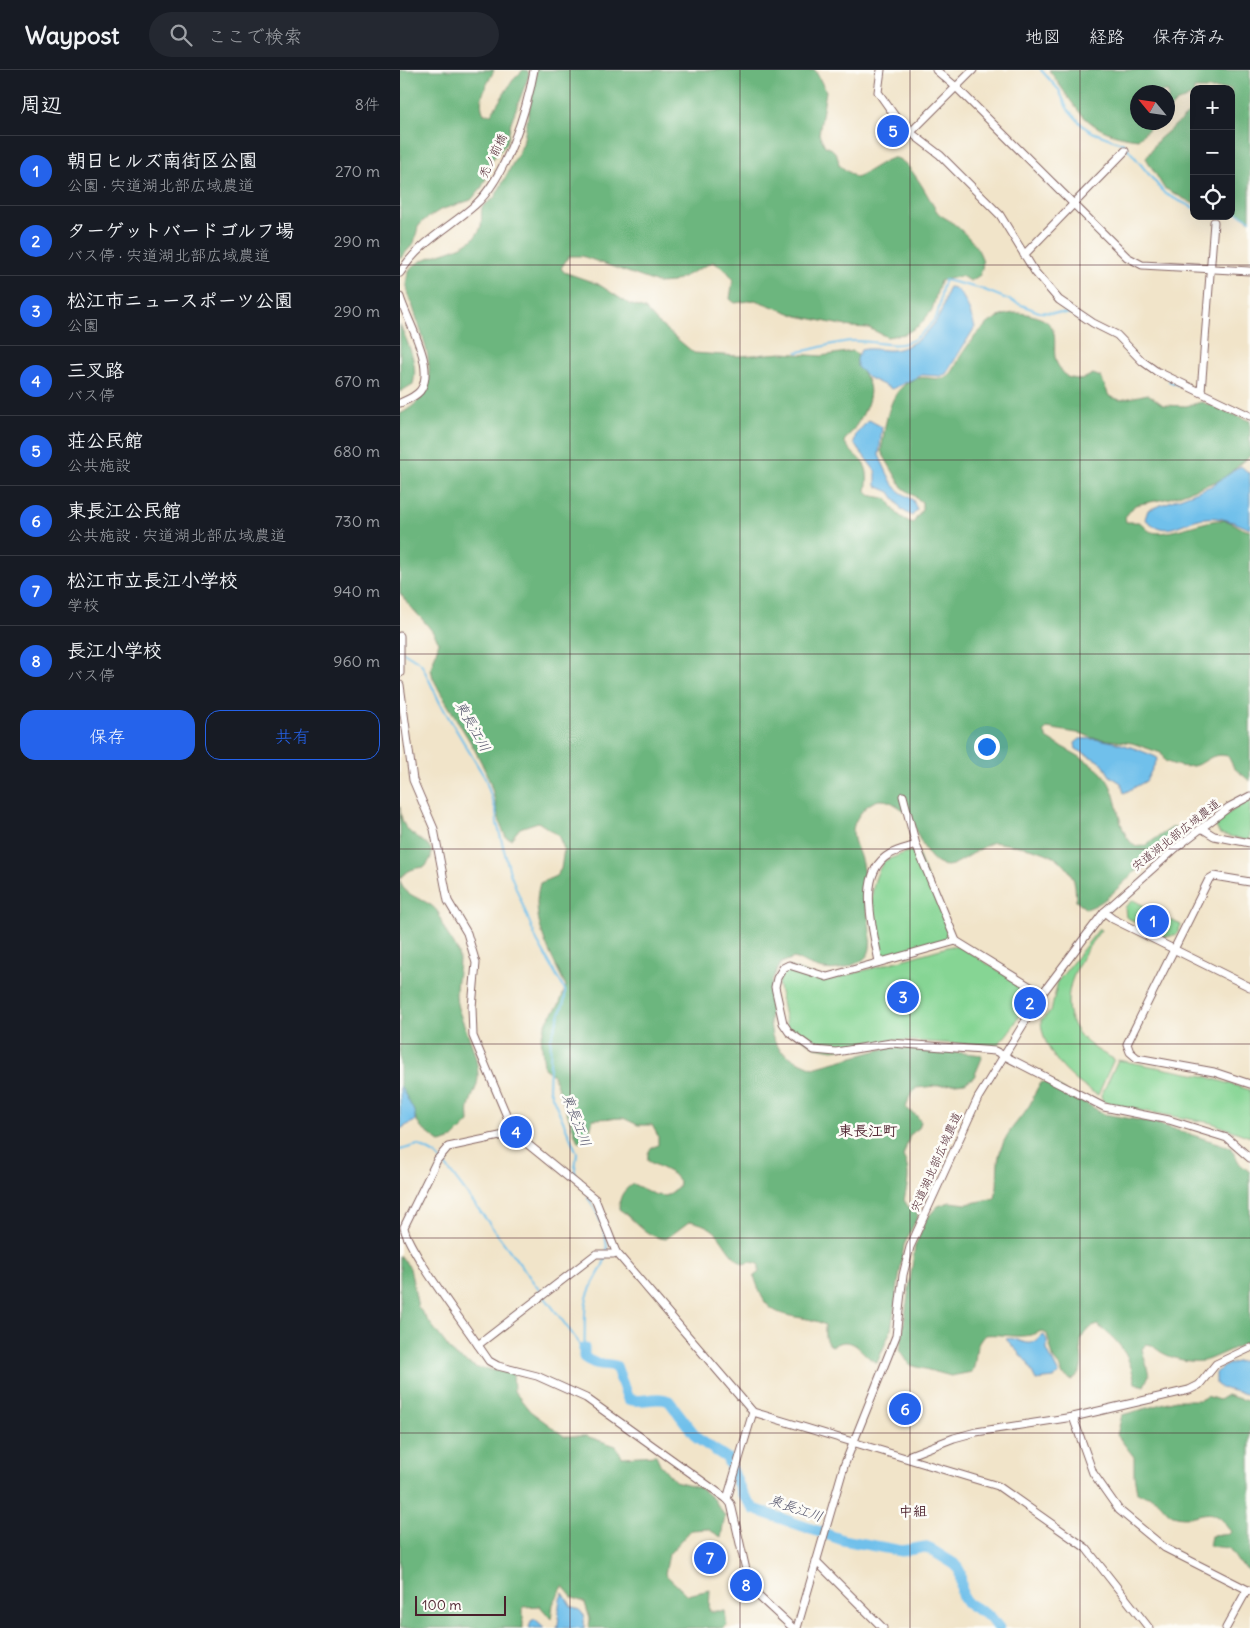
<!DOCTYPE html>
<html lang="ja">
<head>
<meta charset="utf-8">
<style>
	body { margin:0; font-family:Delius,"Klee One",sans-serif; background:#242831; color:#f1f3f6 }
	.controls { position:absolute; right:15px; top:15px; display:grid; overflow:hidden; border-radius:10px; box-shadow:0 5px 20px #0002 }
	.controls button { width:45px; height:45px; display:grid; place-items:center; padding:0; border:0; border-bottom:1px solid #363941; background:#171b24; color:#f1f3f6; font:25px sans-serif }
	.compass { position:absolute; left:730px; top:15px; width:45px; height:45px; border-radius:50%; background:#171b24; box-shadow:0 5px 20px #0002; rotate:299deg }
	.scale { position:absolute; left:15px; bottom:12px; width:91px; box-sizing:border-box; padding-left:5px; border:2px solid #4a1f2b; border-top:0; font-size:14px; line-height:18px; white-space:nowrap; color:#4a1f2b; -webkit-text-stroke:4px #fdfcf7; paint-order:stroke }
	.you { position:absolute; left:586px; top:676px; width:18px; height:18px; margin:-12px; border:4px solid #fff; border-radius:50%; background:#1a73e8; box-shadow:0 0 0 8px #1a73e833 }
	.badge { display:grid; place-items:center; width:32px; height:32px; border-radius:50%; background:#2563eb; color:#fff; font-size:16px; font-weight:700 }
	.pin { position:absolute; translate:-50% -50%; border:2px solid #fff; box-shadow:0 1px 5px #0006 }
	.list { margin:0; padding:0; list-style:none }
	h2 { display:flex; justify-content:space-between; align-items:center; height:65px; margin:0; padding:0 20px; font-size:21px }
	h2 small { font-size:16px; font-weight:400; color:#9ea1a6 }
	.list li { display:grid; grid-template-columns:32px 1fr auto; gap:15px; align-items:center; box-sizing:border-box; height:70px; padding:0 20px; border-top:1px solid #363941 }
	.list b { display:block; font-size:19px; white-space:nowrap }
	.list p { margin:0; font-size:16px; white-space:nowrap; color:#9ea1a6 }
	.list em { font-size:16px; font-style:normal; color:#9ea1a6 }
	.actions { display:flex; gap:10px; padding:15px 20px }
	.actions a { flex:1; padding:11px 0; border:1px solid #2563eb; border-radius:15px; text-align:center; font-size:18px; color:#2563eb }
	.actions .main { background:#2563eb; color:#fff }
	.icon { flex:none; width:28px; height:28px; fill:none; stroke:currentColor; stroke-width:2; stroke-linecap:round; stroke-linejoin:round }
	.map { position:relative; flex:none; width:850px; height:1558px; overflow:hidden }
	header { display:flex; align-items:center; gap:30px; box-sizing:border-box; height:70px; padding:0 25px; background:#171b24; border-bottom:1px solid #363941 }
	header strong { font-size:24px }
	nav { display:flex; gap:28px; margin-inline-start:auto; font-size:18px }
	.search { width:350px; height:45px; background:#242831; display:flex; align-items:center; gap:12px; box-sizing:border-box; padding:0 18px; border-radius:28px; color:#9ea1a6; font-size:19px }
	main { display:flex }
	aside { flex:1; background:#171b24 }
	.map>svg:first-child { display:block }
	.green { fill:#86d594; stroke:#687a60 }
	.forest { fill:#6cb67e; stroke:#5b6a54 }
	.water { fill:#6fc0eb; stroke:#5c708b }
	.lines { fill:none; stroke-linecap:round; stroke-linejoin:round }
	.stream { stroke:#6fc0eb; stroke-width:2 }
	.river { stroke:#6fc0eb; stroke-width:11 }
	.minor-casing { stroke:#846462; stroke-width:9 }
	.minor { stroke:#fff; stroke-width:7 }
	.grid { fill:none; stroke:#4a1f2b; stroke-width:1; stroke-opacity:0.55 }
	.labels { text-anchor:middle; stroke-width:5; stroke-linejoin:round; paint-order:stroke }
	.street-label { font-size:12px; fill:#4a1f2b; stroke:#fdfcf7 }
	.water-label { font-size:14px; font-style:italic; fill:#57576e; stroke:#fdfcf7 }
	.neighbourhood-label { font-size:14px; font-weight:bold; fill:#4a1f2b; stroke:#fdfcf7 }
	.quarter-label { font-size:15px; font-weight:bold; fill:#4a1f2b; stroke:#fdfcf7 }
</style>
</head>
<body>
<header>
<strong>Waypost</strong>
<div class="search"><svg class="icon" aria-label="search" viewBox="0 0 24 24"><circle cx="10" cy="10" r="6"/><path d="M15 15l6 6"/></svg>ここで検索</div>
<nav><a>地図</a><a>経路</a><a>保存済み</a></nav>
</header>
<main>
<aside>
<h2>周辺<small>8件</small></h2>
<ul class="list">
<li><span class="badge">1</span><div><b>朝日ヒルズ南街区公園</b><p>公園 · 宍道湖北部広域農道</p></div><em>270 m</em></li>
<li><span class="badge">2</span><div><b>ターゲットバードゴルフ場</b><p>バス停 · 宍道湖北部広域農道</p></div><em>290 m</em></li>
<li><span class="badge">3</span><div><b>松江市ニュースポーツ公園</b><p>公園</p></div><em>290 m</em></li>
<li><span class="badge">4</span><div><b>三叉路</b><p>バス停</p></div><em>670 m</em></li>
<li><span class="badge">5</span><div><b>荘公民館</b><p>公共施設</p></div><em>680 m</em></li>
<li><span class="badge">6</span><div><b>東長江公民館</b><p>公共施設 · 宍道湖北部広域農道</p></div><em>730 m</em></li>
<li><span class="badge">7</span><div><b>松江市立長江小学校</b><p>学校</p></div><em>940 m</em></li>
<li><span class="badge">8</span><div><b>長江小学校</b><p>バス停</p></div><em>960 m</em></li>
</ul>
<div class="actions"><a class="main">保存</a><a>共有</a></div>
</aside>
<div class="map">
<svg width="850" height="1558" viewBox="0 0 850 1558">
	<rect width="100%" height="100%" fill="#fdfcf7"/>
	<filter id="ink" filterUnits="userSpaceOnUse"><feTurbulence type="fractalNoise" baseFrequency=".02" numOctaves="2"/><feDisplacementMap in="SourceGraphic" scale="10" xChannelSelector="R" yChannelSelector="G"/><feConvolveMatrix kernelMatrix="1 2 1 2 8 2 1 2 1" color-interpolation-filters="sRGB"/></filter>
	<filter id="wash" filterUnits="userSpaceOnUse"><feTurbulence type="fractalNoise" baseFrequency=".0096" numOctaves="4" result="noise"/><feDisplacementMap in="SourceGraphic" scale="20" xChannelSelector="R" yChannelSelector="G"/><feGaussianBlur stdDeviation="1.12" result="paint"/><feColorMatrix in="noise" values="0 0 0 0 0 0 0 0 0 0 0 0 0 0 0 0 0 1.4 0 .05"/><feComposite in="paint" operator="in"/></filter>
	<g filter="url(#wash)">
		<rect width="100%" height="100%" fill="#f1e4c9"/>
		<g class="green">
			<polygon points="850,729 850,771 820,764 815,755 817,751"/>
			<path d="M510,781L518,784L550,863L547,870L487,887L480,882C473,848 464,822 484,791Z"/>
			<polygon points="733,830 781,855 776,865 765,867 726,847 725,837"/>
			<path d="M699,859L701,860C664,908 646,958 714,989L698,1025C671,1011 642,982 641,950L651,941L658,911Z"/>
			<path d="M551,876L560,877L622,915L628,921C626,940 610,963 596,976L493,970L433,980L416,977L395,965L387,956L378,912L383,901L390,897L424,909H434Z"/>
			<polygon points="718,990 804,1006 850,1020 850,1067 812,1053 715,1036 703,1031 701,1026"/>
		</g>
		<g class="forest">
			<path d="M0,0H94C88,14 76,29 84,44H91L113,10L123,0L128,1L129,5L111,52L107,73L90,92L89,102L82,117L71,130L40,140L23,151L18,157L14,173L0,189Z"/>
			<path d="M136,0H415L426,21L419,64L425,76C435,79 438,85 439,95L456,108C465,104 489,86 496,88C511,92 528,127 536,140C539,146 549,149 554,154C564,162 577,175 581,186C584,193 582,199 580,205L571,211L561,206L540,211L532,240L520,255L505,264L487,267L469,258L451,257L398,246L355,230L335,233L330,229L333,209L326,200L313,192L273,212L258,213L182,186H169L161,198L164,202L198,214L229,234L245,239L257,252L294,283L338,286L383,283L421,286L453,281L458,285L457,294C461,301 467,307 469,315C474,332 455,359 444,371C457,394 472,387 466,421L469,425L488,429C494,441 499,448 513,453L522,440V432L502,417L481,381C486,355 487,315 519,308C528,306 541,312 548,306C553,303 557,293 560,287C580,257 601,232 640,248C660,256 653,273 655,287C656,295 662,301 667,307L681,310L693,304L701,307L709,326L720,330L748,324L763,335L786,336L802,332L850,351V386L823,409L770,428L735,435L725,447L726,452H739C743,454 745,458 748,460C760,470 803,450 821,450C832,450 839,459 850,461V711L834,698L828,686C809,682 808,693 793,696C783,698 774,695 765,691L761,683L732,673L692,668L683,664L647,658L644,662L647,668C665,680 692,690 705,707C721,727 715,762 736,777L746,775L773,757L779,760L780,765C766,777 751,787 738,799C721,814 707,833 686,839L676,831C675,825 676,817 674,811C663,778 621,777 593,772C582,777 561,792 552,795C529,803 515,758 509,743C500,739 492,730 482,730C469,729 453,749 453,761C453,774 460,782 462,794C465,805 463,816 465,828C467,843 472,862 470,878C469,885 465,889 459,892C433,905 419,900 394,888L381,893L372,910L370,953L372,966L380,980L395,990L413,998L490,977L574,984L581,985L582,988L574,1007L565,1013L516,1018L509,1028L506,1038L517,1046L521,1052L519,1058L510,1065L503,1086C511,1101 508,1113 504,1130L509,1138L516,1141L518,1146L504,1175L491,1260L477,1293C460,1285 456,1263 432,1276C423,1272 425,1264 425,1255C406,1244 379,1251 365,1232C360,1225 357,1214 354,1206L359,1202V1194L351,1192L343,1194C318,1176 326,1158 290,1151L266,1169C244,1167 236,1150 219,1139C219,1127 223,1120 233,1114L256,1125L266,1126L278,1118L279,1111L273,1104L248,1091C247,1081 249,1079 258,1075V1066L252,1055H238L223,1048L193,1049L188,1068L184,1072H178L153,1005L144,998L141,966L148,949L159,935L166,916C151,885 129,849 140,813L156,806L161,799L164,779L158,765L138,752L120,758L111,769L106,767C96,748 96,725 87,705C73,671 49,641 33,608L31,599L39,572C28,552 12,541 0,523V344C47,320 26,278 13,237C10,228 5,218 7,208C11,179 72,188 81,156C82,151 81,143 82,137L95,127L123,74Z"/>
			<path d="M649,0H850V151L837,142L831,141V19H794V24L776,33L768,41V22H738V52L755,53L738,69C684,63 678,39 649,0Z"/>
			<polygon points="794,39 794,134 764,118 746,88 758,70"/>
			<path d="M0,254C7,273 19,293 13,314L0,322Z"/>
			<path d="M0,737C1,746 2,754 8,760C20,773 43,775 25,797C14,798 7,800 0,809Z"/>
			<path d="M0,810C4,830 30,827 39,844C41,848 41,854 44,858C49,869 58,876 59,889C59,905 53,921 58,938C65,960 77,981 78,1004C79,1016 71,1026 69,1037C68,1042 69,1047 69,1052L52,1069L41,1073L21,1058L0,1020Z"/>
			<path d="M642,1012L654,1014L704,1044L755,1053L830,1077L840,1094L850,1102V1271C840,1275 810,1290 803,1291C786,1293 763,1287 752,1275L746,1274L742,1279L749,1305L744,1316L735,1313C730,1286 720,1271 697,1255C663,1268 697,1296 671,1310L662,1304L661,1298L654,1290L647,1264L641,1261C624,1271 605,1263 585,1265C571,1279 579,1287 572,1302L551,1306L510,1295L500,1281L515,1176L526,1149L538,1136L550,1132L567,1134L595,1128C599,1114 596,1101 599,1086C604,1063 617,1054 629,1036C634,1028 635,1019 642,1012Z"/>
			<polygon points="0,1185 10,1198 18,1237 55,1286 77,1298 113,1303 114,1321 130,1341 164,1366 186,1366 216,1376 222,1387 256,1385 260,1394 275,1411 299,1417 313,1429 325,1446 321,1467 308,1459 291,1460 269,1484 265,1504 287,1525 310,1520 309,1541 325,1541 327,1555 323,1558 189,1558 190,1549 185,1533 172,1527 163,1516 153,1534 151,1549 140,1536 123,1537 123,1558 0,1558"/>
			<path d="M827,1325L850,1332V1501L838,1492L829,1478L809,1476L811,1466L829,1464L831,1462C810,1427 800,1454 773,1445C766,1442 762,1433 755,1429C750,1425 743,1426 737,1422L734,1405V1387L717,1365L722,1345L776,1330H800L807,1326L819,1330Z"/>
		</g>
		<g class="water">
			<path d="M549,217C564,217 571,246 575,257L546,304L540,306L522,305L492,319L469,308L457,297V288L461,280C472,277 482,281 493,280C512,278 530,262 539,246C544,238 546,221 549,217Z"/>
			<polygon points="469,350 482,357 479,385 482,392 492,413 500,422 513,430 517,440 512,446 502,440 490,422 476,416 476,402 454,373 456,364"/>
			<path d="M841,396L850,404V459C836,453 821,446 805,448C779,451 768,470 745,449L748,440L811,416Z"/>
			<path d="M680,669C706,667 733,677 756,687L757,690L746,711L724,723L721,713L710,706L702,693L676,679L675,673Z"/>
			<polygon points="0,1015 15,1043 15,1051 0,1059"/>
			<path d="M642,1265H644L647,1270V1280L659,1304L654,1308L636,1310L627,1292L606,1269C619,1265 628,1283 642,1265Z"/>
			<path d="M850,1290V1325L821,1318L816,1314V1303C826,1292 837,1292 850,1290Z"/>
			<path d="M163,1523L171,1536C183,1540 185,1545 184,1558H157C161,1547 156,1532 163,1523Z"/>
			<polygon points="135,1549 145,1558 129,1558 131,1551"/>
		</g>
		<g class="lines">
			<g class="stream">
				<polyline points="641,0 659,20 667,38 683,56 692,62 724,74 765,124 794,138"/>
				<polyline points="831,139 850,150"/>
				<path d="M397,282C415,280 436,271 454,271C490,271 506,287 534,250C543,238 538,223 545,210L582,219L639,242L674,244"/>
				<polyline points="769,311 778,315"/>
				<polyline points="2,581 21,593 40,633 85,708 96,741 97,753 110,803 137,871 165,920 165,929 151,968 149,1019 177,1083 174,1107"/>
				<polyline points="0,1080 18,1075 35,1084 43,1092 183,1278"/>
				<path d="M188,1128C198,1141 207,1165 207,1181"/>
				<path d="M184,1278C186,1262 183,1242 187,1228C191,1212 203,1201 206,1186"/>
			</g>
			<path class="river" d="M184,1278V1287C195,1296 203,1293 216,1296L228,1329C241,1334 256,1325 269,1331L298,1369L327,1388L342,1423L354,1439L443,1470L502,1481L525,1477L530,1479L556,1495L560,1502L562,1525L567,1533L590,1547L599,1558"/>
		</g>
	</g>
	<g filter="url(#ink)">
		<g class="lines">
			<defs>
				<g id="minor">
					<polyline points="481,0 478,22 502,56 540,85 600,145 635,202 659,230 693,253 717,265 742,291 756,301 850,346"/>
					<polyline points="536,0 556,17 727,187 742,195 850,201"/>
					<polyline points="511,62 573,0"/>
					<polyline points="624,185 725,81"/>
					<path d="M0,203C19,172 49,158 75,135C106,107 127,40 134,0"/>
					<path d="M0,227C7,251 37,298 20,321C15,327 7,330 0,333"/>
					<polyline points="801,322 814,152"/>
					<polyline points="0,566 0,603"/>
					<polyline points="0,615 13,710 34,759 48,831 67,863 76,893 72,937 73,966 114,1063 195,1129 216,1182 353,1342 598,1416 686,1478 749,1558"/>
					<polyline points="503,726 516,775 556,871 642,924"/>
					<polyline points="801,758 814,766 850,773"/>
					<polyline points="850,812 814,806 809,809 727,974 730,982 737,988 814,1002 850,1014"/>
					<polyline points="704,842 713,849 850,917"/>
					<polyline points="556,871 427,907 389,895 383,898 377,908 375,917 383,953 389,962 414,980 436,982 491,973 595,981 704,1037 769,1050 827,1068 850,1088"/>
					<path d="M479,892C474,862 455,803 490,784C498,780 507,778 516,775"/>
					<path d="M114,1063L48,1077L37,1090L4,1157C6,1177 64,1254 78,1275L196,1184H213L216,1182"/>
					<polyline points="78,1275 89,1291 98,1296 137,1306 186,1328 327,1429 331,1434 349,1513 354,1522 393,1558"/>
					<polyline points="673,1347 693,1403 719,1440 765,1478 850,1521"/>
					<polyline points="509,1388 510,1385 554,1368 576,1362 673,1347 789,1320 799,1315 816,1294 850,1278"/>
					<polyline points="327,1429 353,1342"/>
					<polyline points="416,1491 483,1558"/>
					<polyline points="397,1558 444,1396 496,1266 503,1205 510,1177 578,1028 642,924 704,842 777,777 829,737 850,726"/>
					<polyline points="826,1558 847,1520"/>
				</g>
			</defs>
			<use href="#minor" class="minor-casing"/>
			<use href="#minor" class="minor"/>
		</g>
	</g>
	<path class="grid" d="M170,0V1558M340,0V1558M510,0V1558M680,0V1558M0,195H850M0,390H850M0,584H850M0,779H850M0,974H850M0,1168H850M0,1363H850"/>
	<g class="labels">
		<g class="street-label">
			<text transform="translate(93 86) rotate(-64)" y="4">禿ノ前橋</text>
			<text transform="translate(776 765) rotate(-38)" y="4">宍道湖北部広域農道</text>
			<text transform="translate(536 1092) rotate(-66)" y="4">宍道湖北部広域農道</text>
		</g>
		<g class="water-label">
			<text transform="translate(73 656) rotate(61)" y="5">東長江川</text>
			<text transform="translate(177 1050) rotate(69)" y="5">東長江川</text>
			<text transform="translate(396 1438) rotate(19)" y="5">東長江川</text>
		</g>
		<g class="neighbourhood-label">
			<text x="513" y="1446">中組</text>
		</g>
		<g class="quarter-label">
			<text x="468" y="1066">東長江町</text>
		</g>
	</g>
</svg>
<div class="controls">
<button>+</button>
<button>−</button>
<button><svg class="icon" aria-label="locate" viewBox="0 0 24 24"><circle cx="12" cy="12" r="6"/><path d="M12 2v4M12 18v4M2 12h4M18 12h4"/></svg></button>
</div>
<svg class="compass" viewBox="-18 -18 36 36"><path d="M0-13l5 13h-10z" fill="#e53935"/><path d="M0 13l5-13h-10z" fill="#9ea1a6"/></svg>
<div class="scale">100 m</div>
<div class="you"></div>
<div class="pin badge" style="left:753px;top:851px">1</div>
<div class="pin badge" style="left:630px;top:933px">2</div>
<div class="pin badge" style="left:503px;top:927px">3</div>
<div class="pin badge" style="left:116px;top:1062px">4</div>
<div class="pin badge" style="left:493px;top:61px">5</div>
<div class="pin badge" style="left:505px;top:1339px">6</div>
<div class="pin badge" style="left:310px;top:1488px">7</div>
<div class="pin badge" style="left:346px;top:1515px">8</div>
</div>
</main>
</body>
</html>
